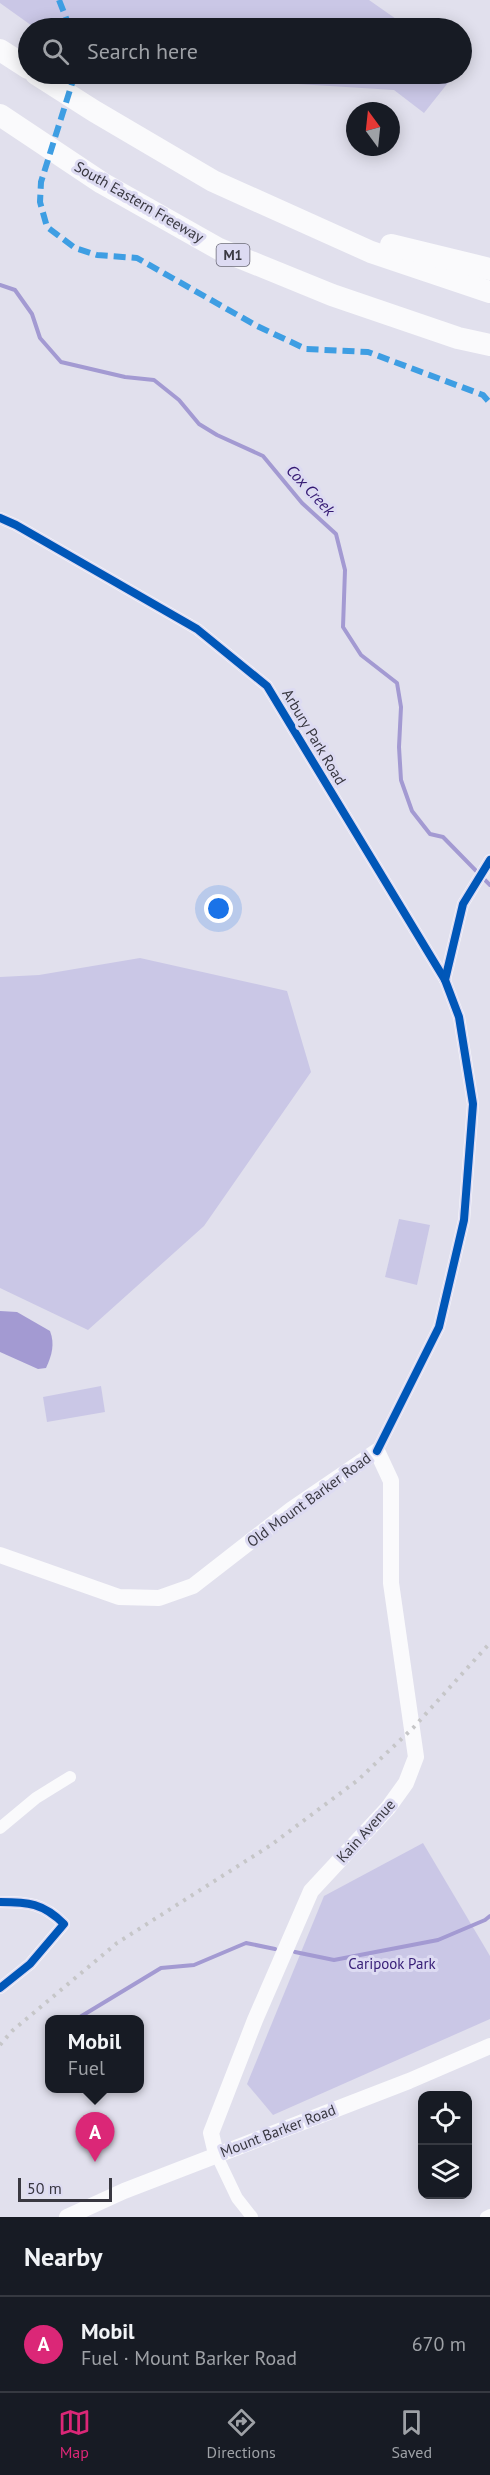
<!DOCTYPE html>
<html lang="en">
<head>
<meta charset="utf-8">
<style>
	body { margin:0; font-family:"PT Sans",sans-serif; background:#20242c; color:#f1f3f6 }
	.controls { position:absolute; right:18px; bottom:18px; display:grid; overflow:hidden; border-radius:12px; box-shadow:0 3px 15px #0003 }
	.controls button { width:54px; height:54px; display:grid; place-items:center; padding:0; border:0; border-bottom:2px solid #363941; background:#171b24; color:#f1f3f6; font:30px sans-serif }
	.compass { position:absolute; left:346px; top:102px; width:54px; height:54px; border-radius:50%; background:#171b24; box-shadow:0 3px 15px #0003; rotate:345deg }
	.scale { position:absolute; left:18px; bottom:15px; width:94px; box-sizing:border-box; padding-left:6px; border:3px solid #393841; border-top:0; font-size:16px; line-height:21px; white-space:nowrap; color:#393841; -webkit-text-stroke:4px #dddbf2; paint-order:stroke }
	.you { position:absolute; left:219px; top:909px; width:21px; height:21px; margin:-15px; border:4px solid #fff; border-radius:50%; background:#1a73e8; box-shadow:0 0 0 9px #1a73e833 }
	.badge { display:grid; place-items:center; width:39px; height:39px; border-radius:50%; background:#db2777; color:#fff; font-size:20px; font-weight:700 }
	.pin { position:absolute; translate:-50% -50px; filter:drop-shadow(0 2px 3px #0008) }
	.pin::after { content:''; position:absolute; top:32px; width:21px; height:18px; background:inherit; clip-path:polygon(0 0,100% 0,50% 100%) }
	.popup { position:absolute; left:45px; top:2015px; width:99px; height:78px; box-sizing:border-box; display:grid; place-content:center; border-radius:12px; background:#171b24; filter:drop-shadow(0 2px 4px #0005); font-size:20px; white-space:nowrap; color:#9ea1a6 }
	.popup b { font-size:22px; color:#f1f3f6 }
	.popup::after { content:''; position:absolute; left:50%; top:100%; margin-left:-12px; border:12px solid transparent; border-top-color:#171b24 }
	.list { margin:0; padding:0; list-style:none }
	h2 { display:flex; justify-content:space-between; align-items:center; height:78px; margin:0; padding:0 24px; font-size:26px }
	h2 small { font-size:20px; font-weight:400; color:#9ea1a6 }
	.list li { display:grid; grid-template-columns:39px 1fr auto; gap:18px; align-items:center; box-sizing:border-box; height:96px; padding:0 24px; border-top:2px solid #363941 }
	.list b { display:block; font-size:22px; white-space:nowrap }
	.list p { margin:0; font-size:20px; white-space:nowrap; color:#9ea1a6 }
	.list em { font-size:20px; font-style:normal; color:#9ea1a6 }
	.icon { flex:none; width:33px; height:33px; fill:none; stroke:currentColor; stroke-width:2; stroke-linecap:round; stroke-linejoin:round }
	.map { position:relative; flex:none; width:490px; height:2217px; overflow:hidden }
	.search { position:absolute; background:#171b24; box-shadow:0 3px 15px #0003; left:18px; right:18px; top:18px; height:66px; display:flex; align-items:center; gap:15px; box-sizing:border-box; padding:0 21px; border-radius:33px; color:#9ea1a6; font-size:22px }
	.sheet { height:174px; background:#171b24 }
	nav { display:flex; justify-content:space-around; align-items:center; box-sizing:border-box; height:84px; border-top:2px solid #363941; background:#171b24; font-size:16px; color:#9ea1a6 }
	nav a { display:grid; justify-items:center; gap:3px }
	nav .on { color:#db2777 }
	.map>svg:first-child { display:block }
	.green { fill:#cac7e6 }
	.water { fill:#a39ad2 }
	.lines { fill:none; stroke-linecap:round; stroke-linejoin:round }
	.stream { stroke:#a39ad2; stroke-width:4 }
	.street { stroke:#fafafc; stroke-width:12 }
	.secondary { stroke:#fafafc; stroke-width:16 }
	.highway { stroke:#fafafc; stroke-width:22 }
	.rail { stroke:#c6c6c8; stroke-width:4; stroke-dasharray:3 6; stroke-linecap:butt }
	.quiet { stroke:#3e9ee3; stroke-width:6; stroke-dasharray:12 6; stroke-linecap:butt }
	.cycleway-casing { stroke:#dddbf2; stroke-width:11 }
	.cycleway { stroke:#0057b8; stroke-width:8 }
	.labels { text-anchor:middle; stroke-width:6; stroke-linejoin:round; paint-order:stroke }
	.shield { fill:#dddbf2; stroke:#6a6976; stroke-width:1.5 }
	.shield-label { font-size:14px; font-weight:bold; fill:#393841 }
	.street-label { font-size:15px; fill:#393841; stroke:#dddbf2 }
	.park-label { font-size:15px; fill:#392078; stroke:#dddbf2 }
	.water-label { font-size:16px; font-style:italic; fill:#341972; stroke:#dddbf2 }
</style>
</head>
<body>
<div class="map">
<svg width="490" height="2217" viewBox="0 0 490 2217">
	<rect width="100%" height="100%" fill="#e1e0ed"/>
	<g class="green">
		<polygon points="0,0 369,0 409,28 35,28 0,3"/>
		<polygon points="137,74 455,74 424,113 394,90"/>
		<polygon points="140,958 287,991 311,1072 204,1226 88,1330 0,1288 0,977 39,975"/>
		<polygon points="399,1219 430,1225 417,1285 385,1277"/>
		<polygon points="101,1386 105,1412 47,1422 43,1397"/>
		<polygon points="423,1843 490,1956 490,2019 273,2115 247,2084 324,1896"/>
	</g>
	<path class="water" d="M0,1311L17,1312L50,1331C55,1344 52,1355 46,1368L38,1369L0,1352Z"/>
	<g class="lines">
		<g class="stream">
			<polyline points="0,285 15,290 32,314 40,338 61,362 125,377 154,380 179,400 199,424 217,435 263,456 302,503 336,534 345,570 343,627 361,655 397,683 401,707 399,747 401,780 412,811 430,834 443,837 490,885"/>
			<polyline points="295,1952 334,1960 438,1940 485,1920 490,1916"/>
			<polyline points="75,2020 161,1968 194,1965 246,1943 275,1949"/>
		</g>
		<g class="street">
			<polyline points="0,518 16,525 197,629 267,686 445,980"/>
			<polyline points="377,1451 439,1327 464,1220 473,1104 459,1017 445,980 463,904 490,860"/>
			<polyline points="0,1828 36,1798 70,1777"/>
			<path d="M0,1902C28,1902 43,1903 64,1924L30,1964L0,1988"/>
			<polyline points="216,2154 237,2198 252,2217"/>
			<polyline points="486,2217 490,2215"/>
		</g>
		<g class="secondary">
			<polyline points="0,1555 119,1597 159,1598 193,1586 292,1509 377,1451 391,1481 391,1583 416,1757 406,1783 388,1808 311,1891 255,2020 211,2133 216,2154"/>
			<polyline points="67,2217 124,2191 409,2081 490,2046"/>
		</g>
		<g class="highway">
			<polyline points="0,50 28,68"/>
			<polyline points="36,74 94,111 213,181 371,252 490,292"/>
			<polyline points="0,115 102,183 219,249 332,295 458,338 490,345"/>
			<polyline points="391,245 490,269"/>
		</g>
		<polyline class="rail" points="0,2045 12,2031 117,1943 271,1845 358,1780 413,1728 490,1643"/>
		<g class="quiet">
			<polyline points="59,0 70,28"/>
			<polyline points="75,74 41,182 40,202 47,227 75,248 97,255 137,258 257,326 306,349 368,352 483,395 490,403"/>
		</g>
		<defs>
			<g id="cycleway">
				<polyline points="0,518 16,525 197,629 267,686 445,980"/>
				<polyline points="377,1451 439,1327 464,1220 473,1104 459,1017 445,980 463,904 490,860"/>
				<path d="M0,1902C28,1902 43,1903 64,1924L30,1964L0,1988"/>
			</g>
		</defs>
		<use href="#cycleway" class="cycleway-casing"/>
		<use href="#cycleway" class="cycleway"/>
	</g>
	<g class="labels">
		<rect class="shield" x="216.5" y="244" width="33" height="22" rx="4.5"/>
		<g class="shield-label">
			<text x="233" y="260">M1</text>
		</g>
		<g class="street-label">
			<text transform="translate(139 202) rotate(30)" y="5">South Eastern Freeway</text>
			<text transform="translate(314 737) rotate(59)" y="5">Arbury Park Road</text>
			<text transform="translate(309 1500) rotate(-36)" y="5">Old Mount Barker Road</text>
			<text transform="translate(366 1831) rotate(-48)" y="5">Kain Avenue</text>
			<text transform="translate(278 2131) rotate(-21)" y="5">Mount Barker Road</text>
		</g>
		<g class="park-label">
			<text x="392" y="1969">Caripook Park</text>
		</g>
		<g class="water-label">
			<text transform="translate(311 490) rotate(47)" y="6">Cox Creek</text>
		</g>
	</g>
</svg>
<div class="controls">
<button><svg class="icon" aria-label="locate" viewBox="0 0 24 24"><circle cx="12" cy="12" r="6"/><path d="M12 2v4M12 18v4M2 12h4M18 12h4"/></svg></button>
<button><svg class="icon" aria-label="layers" viewBox="0 0 24 24"><path d="M12 4l9 5-9 5-9-5zM3 14l9 5 9-5"/></svg></button>
</div>
<svg class="compass" viewBox="-18 -18 36 36"><path d="M0-13l5 13h-10z" fill="#e53935"/><path d="M0 13l5-13h-10z" fill="#9ea1a6"/></svg>
<div class="scale">50 m</div>
<div class="you"></div>
<div class="pin badge" style="left:95px;top:2162px">A</div>
<div class="popup"><b>Mobil</b>Fuel</div>
<div class="search"><svg class="icon" aria-label="search" viewBox="0 0 24 24"><circle cx="10" cy="10" r="6"/><path d="M15 15l6 6"/></svg>Search here</div>
</div>
<section class="sheet">
<h2>Nearby<small></small></h2>
<ul class="list">
<li><span class="badge">A</span><div><b>Mobil</b><p>Fuel · Mount Barker Road</p></div><em>670 m</em></li>
</ul>
</section>
<nav>
<a class="on"><svg class="icon" aria-label="map" viewBox="0 0 24 24"><path d="M3 6l6-2 6 2 6-2v14l-6 2-6-2-6 2zM9 4v14M15 6v14"/></svg>Map</a>
<a><svg class="icon" aria-label="directions" viewBox="0 0 24 24"><path d="M12 3l9 9-9 9-9-9zM9 14v-3h6M13 9l2 2-2 2"/></svg>Directions</a>
<a><svg class="icon" aria-label="saved" viewBox="0 0 24 24"><path d="M7 4h10v16l-5-4-5 4z"/></svg>Saved</a>
</nav>
</body>
</html>
